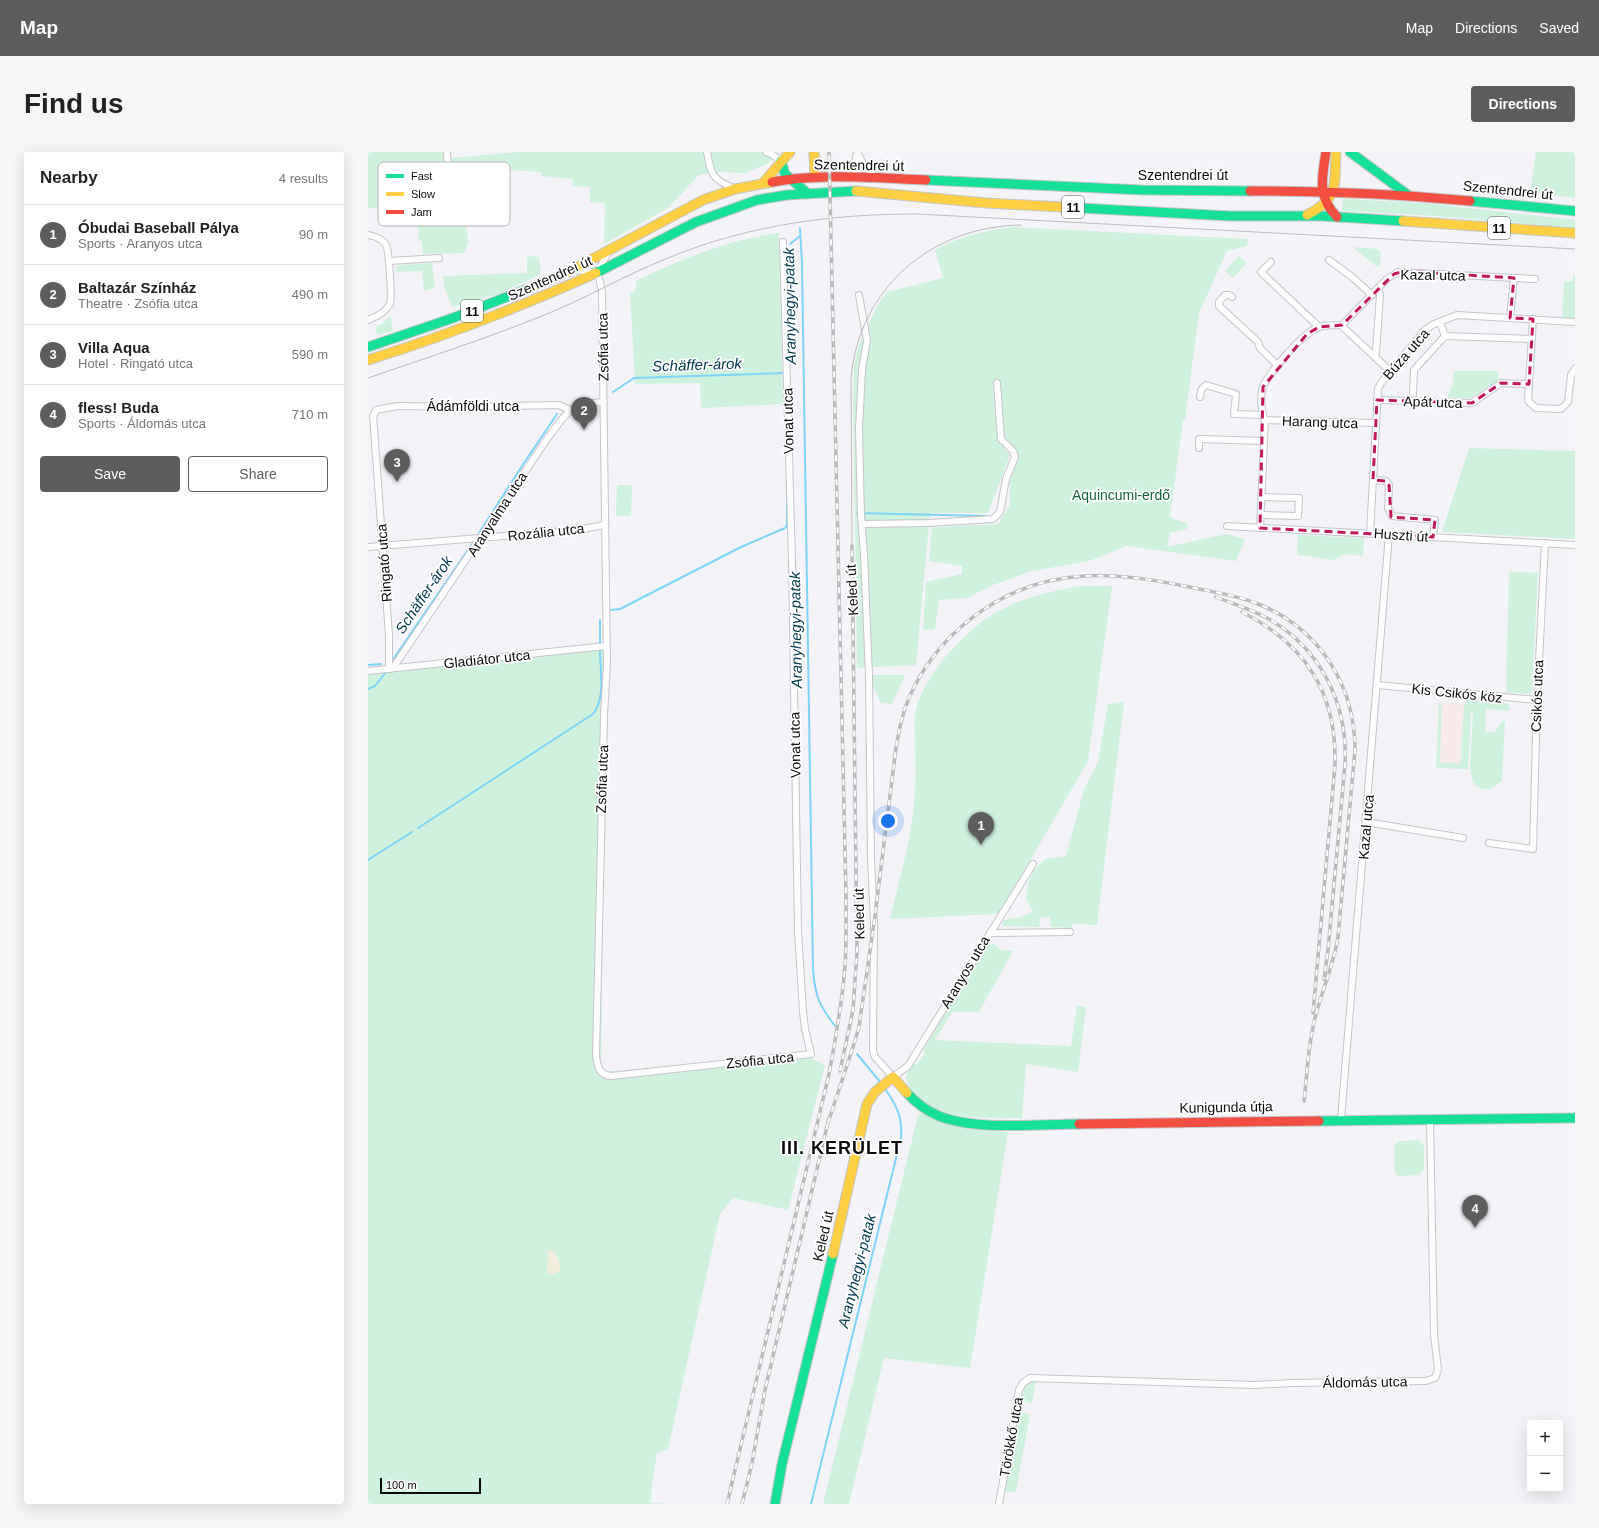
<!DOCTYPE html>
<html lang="en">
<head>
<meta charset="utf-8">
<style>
	body { margin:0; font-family:Helvetica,sans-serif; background:#f6f6f6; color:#222 }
	.controls { position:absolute; right:12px; bottom:12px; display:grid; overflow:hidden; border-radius:4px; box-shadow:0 4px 16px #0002 }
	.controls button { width:36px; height:36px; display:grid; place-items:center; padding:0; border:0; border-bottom:1px solid #e0e0e0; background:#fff; color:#222; font:20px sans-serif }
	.scale { position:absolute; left:12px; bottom:10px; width:101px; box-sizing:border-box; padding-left:4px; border:2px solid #0b0b0d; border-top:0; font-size:11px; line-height:14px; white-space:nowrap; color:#0b0b0d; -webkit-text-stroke:3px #fff; paint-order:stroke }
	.you { position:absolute; left:520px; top:669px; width:14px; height:14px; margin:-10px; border:3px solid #fff; border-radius:50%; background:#1a73e8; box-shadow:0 0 0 6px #1a73e833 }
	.badge { display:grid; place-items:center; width:26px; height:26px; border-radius:50%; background:#5d5d5f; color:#fff; font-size:13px; font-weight:700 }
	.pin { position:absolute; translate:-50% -33px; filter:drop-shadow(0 1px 2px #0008) }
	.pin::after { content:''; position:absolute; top:21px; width:14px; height:12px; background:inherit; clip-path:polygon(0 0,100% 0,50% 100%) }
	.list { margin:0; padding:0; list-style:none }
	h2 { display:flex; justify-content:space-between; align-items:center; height:52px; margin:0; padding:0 16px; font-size:17px }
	h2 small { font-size:13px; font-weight:400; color:#767676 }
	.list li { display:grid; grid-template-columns:26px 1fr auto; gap:12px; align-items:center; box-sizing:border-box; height:60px; padding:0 16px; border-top:1px solid #e0e0e0 }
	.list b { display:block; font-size:15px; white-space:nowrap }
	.list p { margin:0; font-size:13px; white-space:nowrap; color:#767676 }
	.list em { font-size:13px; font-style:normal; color:#767676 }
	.actions { display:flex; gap:8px; padding:12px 16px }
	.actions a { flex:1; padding:9px 0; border:1px solid #5d5d5f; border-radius:4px; text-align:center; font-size:14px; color:#5d5d5f }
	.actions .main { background:#5d5d5f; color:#fff }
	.map { position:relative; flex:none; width:1207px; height:1352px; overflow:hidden; border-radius:4px }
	header { display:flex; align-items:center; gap:24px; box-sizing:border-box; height:56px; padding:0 20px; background:#5d5d5f; color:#fff }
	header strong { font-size:19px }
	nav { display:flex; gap:22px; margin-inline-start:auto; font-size:14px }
	.intro { display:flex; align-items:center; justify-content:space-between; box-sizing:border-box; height:96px; padding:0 24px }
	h1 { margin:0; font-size:28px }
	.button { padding:10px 18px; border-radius:4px; background:#5d5d5f; color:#fff; font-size:14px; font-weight:700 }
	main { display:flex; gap:24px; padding:0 24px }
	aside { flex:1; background:#fff; border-radius:4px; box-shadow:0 4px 16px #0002 }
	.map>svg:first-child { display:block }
	.commercial { fill:#f9eaeb }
	.green { fill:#cff2df }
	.sand { fill:#f3eedb }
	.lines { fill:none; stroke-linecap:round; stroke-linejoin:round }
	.stream { stroke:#7cd4f7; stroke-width:2 }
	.street-casing { stroke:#c5c4c8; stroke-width:8 }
	.fast-casing { stroke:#c5c4c8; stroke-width:11 }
	.slow-casing { stroke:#c5c4c8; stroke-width:11 }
	.jam-casing { stroke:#c5c4c8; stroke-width:11 }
	.street { stroke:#fdfdfe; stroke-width:6 }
	.fast { stroke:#16e098; stroke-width:9 }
	.slow { stroke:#ffcf43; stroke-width:9 }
	.jam { stroke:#f24e42; stroke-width:9 }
	.tram { stroke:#bababb; stroke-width:1 }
	.rail-casing { stroke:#bababb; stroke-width:3.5 }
	.rail { stroke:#fff; stroke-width:2; stroke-dasharray:6; stroke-linecap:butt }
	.marked { fill:none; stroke:#c2185b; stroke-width:3; stroke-dasharray:8 5; stroke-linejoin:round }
	.labels { text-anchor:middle; stroke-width:3.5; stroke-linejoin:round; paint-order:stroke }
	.shield { fill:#fff; stroke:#545456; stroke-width:1 }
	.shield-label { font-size:13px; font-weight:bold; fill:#0b0b0d }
	.street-label { font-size:14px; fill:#0b0b0d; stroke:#fff }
	.park-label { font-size:14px; fill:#14633f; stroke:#fff }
	.water-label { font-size:15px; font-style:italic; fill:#00394c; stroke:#fff }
	.district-label { font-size:18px; font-weight:bold; letter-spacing:1px; fill:#0b0b0d; stroke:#fff }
	.key { fill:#fff; stroke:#b6b6b6; stroke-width:1 }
	.key-label { font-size:11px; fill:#0b0b0d }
</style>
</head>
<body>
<header>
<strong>Map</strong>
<nav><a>Map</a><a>Directions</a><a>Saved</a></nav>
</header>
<div class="intro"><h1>Find us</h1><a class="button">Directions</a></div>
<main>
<aside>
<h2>Nearby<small>4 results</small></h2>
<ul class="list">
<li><span class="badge">1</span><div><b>Óbudai Baseball Pálya</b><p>Sports · Aranyos utca</p></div><em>90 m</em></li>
<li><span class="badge">2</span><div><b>Baltazár Színház</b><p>Theatre · Zsófia utca</p></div><em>490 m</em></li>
<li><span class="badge">3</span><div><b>Villa Aqua</b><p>Hotel · Ringató utca</p></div><em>590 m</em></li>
<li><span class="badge">4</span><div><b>fless! Buda</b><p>Sports · Áldomás utca</p></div><em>710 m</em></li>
</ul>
<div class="actions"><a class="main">Save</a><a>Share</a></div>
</aside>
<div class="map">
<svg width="1207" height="1352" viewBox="0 0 1207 1352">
	<rect width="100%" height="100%" fill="#f4f4f8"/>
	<polygon class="commercial" points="1071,550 1103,552 1100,617 1068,616"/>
	<g class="green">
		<polygon points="0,0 79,0 79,24 71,29 70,38 73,44 83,46 87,49 96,48 100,91 96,101 55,102 54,89 51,89 50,73 47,73 47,65 36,65 35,60 27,60 27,58 11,59 10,56 0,56"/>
		<polygon points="151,0 410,0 401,11 377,21 347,20 331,23 300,56 236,92 237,51 222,50 222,35 205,34 205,27 173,24 173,20 84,15 83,6"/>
		<polygon points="1168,0 1207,0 1207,46 1162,40"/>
		<polygon points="975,47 1057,51 1207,68 1207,76 1067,64 976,59 974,58"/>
		<path d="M644,75L880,87L879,94L859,99L831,161L817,268H815L802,365L820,372L819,377L802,381L799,395L858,382L877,387L868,409L759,394L721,409L664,419L625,433L599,446L571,448L567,477L555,478L558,430L594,422V414L561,409L564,375L630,372L642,353V332L639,330L648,309L635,283L632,230L626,228L630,288L642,303L620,361H562L548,513L489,516L485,248L486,213L491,193L511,150L519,140L575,126L567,98C592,84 617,79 644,75Z"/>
		<path d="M411,81L415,252L333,256L332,231L267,232L262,141L267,139L269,128C314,107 362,87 411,81Z"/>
		<polygon points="987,95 1010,97 1013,100 1012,114 1009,115 987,97"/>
		<polygon points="159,104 171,105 173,121 171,123 130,142 84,155 76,134 75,124 159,121"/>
		<polygon points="871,104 879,111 865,126 857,119"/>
		<polygon points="64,111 67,136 56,139 54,119 28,120 28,116 30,113"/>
		<polygon points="1205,123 1207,124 1207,168 1194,168 1196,129 1205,129"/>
		<polygon points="22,164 23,165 25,179 10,183 7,177 8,174 14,172"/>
		<polygon points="1086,219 1130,219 1130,229 1103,246 1079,246 1084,234"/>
		<polygon points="1101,296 1207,299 1207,387 1074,380"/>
		<polygon points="249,333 264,333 263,364 248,364"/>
		<polygon points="930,383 996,386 995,404 977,402 966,408 929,403"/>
		<polygon points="1141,419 1170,421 1164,540 1162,542 1138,540"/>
		<path d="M713,434H744L720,609L631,762L522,767C532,726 544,685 547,642C548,622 547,602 547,582C547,574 546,565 548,557C557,523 594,481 624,463C651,446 683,439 713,434Z"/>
		<polygon points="238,494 233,920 368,910 435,903 457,913 420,1058 365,1046 352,1062 300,1297 289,1301 284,1331 283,1351 306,1352 0,1352 0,519"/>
		<polygon points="505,523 537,523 524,552 513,551 504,532"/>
		<path d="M1098,548C1112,548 1126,550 1140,551L1142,557L1139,559L1118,557L1117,580H1126L1135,569H1137L1134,629L1123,637H1115L1108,634L1105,630L1102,616L1105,561L1103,560L1100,617L1068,616L1071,551H1074L1072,610L1092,612L1096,552H1098Z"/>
		<polygon points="756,550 729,773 704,772 704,776 683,775 682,765 671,766 672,775 635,774 634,772 635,768 652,765 665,760 658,747 661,729 667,717 677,707 698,704 716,637 730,610 740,552"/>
		<path d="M626,792L633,798L645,799L611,860H584L567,888L703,894L709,854L718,855L710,920L658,912L654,966C621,966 565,970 544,939C536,928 537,923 545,912H549L555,904L556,896L619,793Z"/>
		<polygon points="557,960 579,972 590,974 640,981 602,1216 516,1206 481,1352 455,1352 550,963"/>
		<polygon points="1051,988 1056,994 1056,1017 1051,1023 1030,1024 1027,1021 1026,994 1031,989"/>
		<path d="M668,1228L664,1251L658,1250L654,1245C656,1236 658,1229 668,1228Z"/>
		<polygon points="655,1261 662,1262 648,1340 636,1340 649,1265"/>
	</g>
	<path class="sand" d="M180,1098L185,1099C191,1105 192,1110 192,1119L185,1122L179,1121Z"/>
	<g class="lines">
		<g class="stream">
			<path d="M432,76L434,112L445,817C447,844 451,853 467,874"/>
			<polyline points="422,92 432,84"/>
			<polyline points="245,240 266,226 417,221"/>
			<polyline points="489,361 618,364"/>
			<polyline points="111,381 154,314 189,262"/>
			<polyline points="243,458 252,457 373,395 417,376 419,373 419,331"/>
			<polyline points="232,491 232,468"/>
			<polyline points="26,506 104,392"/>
			<polyline points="0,513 13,512"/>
			<polyline points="0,537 7,534 18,520"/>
			<path d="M50,676L225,562C238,546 232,518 232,499"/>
			<polyline points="0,708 44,680"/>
			<polyline points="489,902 513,931"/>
			<path d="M443,1352L533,986C535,966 528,952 517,937"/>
		</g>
		<defs>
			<g id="street">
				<polyline points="79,0 80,16"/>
				<path d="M339,0C343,23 344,27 367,37"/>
				<polyline points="398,0 402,1 413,9"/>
				<polyline points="489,0 496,14 507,25"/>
				<polyline points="487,25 488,4"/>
				<path d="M0,83C6,84 15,87 18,93C21,98 24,146 22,152C18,160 8,165 0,168"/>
				<path d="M240,100L230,120L234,140L239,511L236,563L228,904C230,915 231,923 243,924L443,902L437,877L435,860L430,779L424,410L415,90"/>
				<polyline points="961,108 984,125 1004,143"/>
				<polyline points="21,109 71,106"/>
				<polyline points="903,110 893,120 951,175"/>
				<polyline points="206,118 227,120"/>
				<polyline points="491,143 499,189 494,218 491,277 493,364 496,402 501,524 503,706 506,771 505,899 507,905 525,925 540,914 665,712"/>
				<polyline points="864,145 861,143 857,143 851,150 851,154 890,190 892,196 910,214"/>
				<polyline points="1142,166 1146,126"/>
				<polyline points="1072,170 1077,184"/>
				<polyline points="974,173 976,176 1023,220"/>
				<polyline points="1007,205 1008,200 1012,142 1010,137"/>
				<polyline points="1161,232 1165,167"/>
				<polyline points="1045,242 1046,218 1077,184 1163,187"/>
				<polyline points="832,245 833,238 838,233 868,242 866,262 894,263"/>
				<polyline points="1009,248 1104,251 1133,231 1161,232 1160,249 1168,256 1193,257 1200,250 1203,223 1207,217"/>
				<polyline points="897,268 1008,271"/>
				<polyline points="831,296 831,287 896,289"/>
				<polyline points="1005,328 1018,329 1021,333 1020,356 1024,364 1067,368 1065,385"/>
				<polyline points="893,363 930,364 931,346 894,345"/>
				<polyline points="494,372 560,371 625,367 632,360 638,327 647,305 645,299 633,287 629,231"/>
				<polyline points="859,374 1207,393"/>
				<path d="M892,376L897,268C893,261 892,242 895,235C902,219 932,185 947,177C955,172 965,174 974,173L1019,127L1030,120L1167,127"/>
				<polyline points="1002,381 1010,237 1013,231 1057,178 1064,173 1089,163 1207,170"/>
				<polyline points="0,395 209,378 237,373"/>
				<path d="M25,516L179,287C199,261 200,252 235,250"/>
				<polyline points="21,517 21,484 6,276 5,265 8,258 30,254 94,255 191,253 202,258"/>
				<polyline points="0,519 238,494"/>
				<polyline points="1009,533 1169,548"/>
				<polyline points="998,670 1095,686"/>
				<polyline points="1121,691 1165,697 1169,548 1177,391"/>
				<polyline points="622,781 702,780"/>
				<polyline points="973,967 1021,382"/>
				<polyline points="631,1352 651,1238 655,1231 662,1226 887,1233 923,1231 1058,1229 1067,1226 1070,1218 1066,1182 1062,967"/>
			</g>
			<g id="fast">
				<polyline points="982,0 1040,43"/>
				<polyline points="413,9 417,22 440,42"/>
				<polyline points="558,28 775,38 882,39"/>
				<polyline points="1102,49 1207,59"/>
				<polyline points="712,56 862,64 954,64 1035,69"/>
				<polyline points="228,121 328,70 389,48 419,43 488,39"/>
				<polyline points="0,195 85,166 164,135"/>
				<path d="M539,941C548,951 559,959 571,964C609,979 670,972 711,972"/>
				<polyline points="951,969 1207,966"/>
				<polyline points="407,1352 414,1312 465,1102"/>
			</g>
			<g id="slow">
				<polyline points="446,0 447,26"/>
				<polyline points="395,31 422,0"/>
				<polyline points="488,39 618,51 712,56"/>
				<path d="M939,63C972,46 966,33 968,0"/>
				<polyline points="1035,69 1207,81"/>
				<polyline points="164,135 200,120 335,48 367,37 404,30"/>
				<path d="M0,208C78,184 154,154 228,121"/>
				<polyline points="465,1102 499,952 507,940 525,925 539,941"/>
			</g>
			<g id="jam">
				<path d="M958,0C954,25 949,45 969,65"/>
				<path d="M404,30C454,21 507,26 558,28"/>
				<path d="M882,39C956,39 1029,42 1102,49"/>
				<polyline points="711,972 951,969"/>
			</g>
		</defs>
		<use href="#street" class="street-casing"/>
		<use href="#fast" class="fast-casing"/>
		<use href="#slow" class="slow-casing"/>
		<use href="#jam" class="jam-casing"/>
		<use href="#street" class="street"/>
		<use href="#fast" class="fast"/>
		<use href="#slow" class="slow"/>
		<use href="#jam" class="jam"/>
		<g class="tram">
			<path d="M0,226C58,206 117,187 174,164C217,147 257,123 300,106C380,73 463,62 549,62L1207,97"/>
			<path d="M484,394L483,226C491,136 564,74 653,73"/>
		</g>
		<defs>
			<g id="rail">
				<path d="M848,445C865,452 883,457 899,466C953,496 980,552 977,612L960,798L956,827"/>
				<path d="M874,460C938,493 969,541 967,613L945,861"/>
				<polyline points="472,919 485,858 489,800 484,394"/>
				<path d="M460,971L485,895L491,875L506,771L528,596C530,582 533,569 537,556C565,481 637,428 716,424C751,422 787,428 822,435C844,440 869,443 890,452C951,476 987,533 987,598L970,785C965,816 953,840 946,870C940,896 939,923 936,949"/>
				<path d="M359,1352L461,922C467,890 473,858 476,825C479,798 478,771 478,744L461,0"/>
				<polyline points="374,1352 384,1311 397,1238 461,966"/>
			</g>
		</defs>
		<use href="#rail" class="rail-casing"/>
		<use href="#rail" class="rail"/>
	</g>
	<path class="marked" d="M1036,119L1146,126L1142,166L1165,167L1161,232L1133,231L1104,251L1009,248L1005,328L1018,329L1021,333L1023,365L1067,368L1065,385L892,376L895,235L939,182L951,175L974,173L1026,122Z"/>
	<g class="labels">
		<g class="shield">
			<rect x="694" y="44" width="22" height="22" rx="3"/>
			<rect x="1120" y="65" width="22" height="22" rx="3"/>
			<rect x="93" y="148" width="22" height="22" rx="3"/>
		</g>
		<g class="shield-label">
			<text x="705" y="60">11</text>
			<text x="1131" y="81">11</text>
			<text x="104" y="164">11</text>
		</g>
		<g class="street-label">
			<text transform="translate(491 13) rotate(1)" y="5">Szentendrei út</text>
			<text x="815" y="28">Szentendrei út</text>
			<text transform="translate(1140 38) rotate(6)" y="5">Szentendrei út</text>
			<text transform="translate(1065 123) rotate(1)" y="5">Kazal utca</text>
			<text transform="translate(182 126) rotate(-24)" y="5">Szentendrei út</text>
			<text transform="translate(235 195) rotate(-91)" y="5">Zsófia utca</text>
			<text transform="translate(1038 202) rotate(-49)" y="5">Búza utca</text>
			<text transform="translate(1065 250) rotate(2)" y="5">Apát utca</text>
			<text x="105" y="259">Ádámföldi utca</text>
			<text transform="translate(420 269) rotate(-91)" y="5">Vonat utca</text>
			<text transform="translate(952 270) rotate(2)" y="5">Harang utca</text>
			<text transform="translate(129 362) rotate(-57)" y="5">Aranyalma utca</text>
			<text transform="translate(178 380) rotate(-6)" y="5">Rozália utca</text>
			<text transform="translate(1033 383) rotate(4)" y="5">Huszti út</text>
			<text transform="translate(16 411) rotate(-94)" y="5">Ringató utca</text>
			<text transform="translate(484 438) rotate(-93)" y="5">Keled út</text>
			<text transform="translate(119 507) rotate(-6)" y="5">Gladiátor utca</text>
			<text transform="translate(1089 541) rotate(6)" y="5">Kis Csikós köz</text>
			<text transform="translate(1169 544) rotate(-88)" y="5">Csikós utca</text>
			<text transform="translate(427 593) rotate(-91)" y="5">Vonat utca</text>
			<text transform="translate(234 627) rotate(-88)" y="5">Zsófia utca</text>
			<text transform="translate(998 675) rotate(-85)" y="5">Kazal utca</text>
			<text transform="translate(491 762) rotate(-91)" y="5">Keled út</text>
			<text transform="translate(597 820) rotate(-59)" y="5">Aranyos utca</text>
			<text transform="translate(392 908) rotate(-6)" y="5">Zsófia utca</text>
			<text transform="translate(858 955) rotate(-1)" y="5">Kunigunda útja</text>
			<text transform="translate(455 1084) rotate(-77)" y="5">Keled út</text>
			<text transform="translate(997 1230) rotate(-1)" y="5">Áldomás utca</text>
			<text transform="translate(643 1285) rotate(-80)" y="5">Törökkő utca</text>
		</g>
		<g class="park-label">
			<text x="753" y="348">Aquincumi-erdő</text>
		</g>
		<g class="water-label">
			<text transform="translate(422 154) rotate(-91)" y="5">Aranyhegyi-patak</text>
			<text transform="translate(329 213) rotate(-2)" y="5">Schäffer-árok</text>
			<text transform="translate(56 443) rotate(-56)" y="5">Schäffer-árok</text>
			<text transform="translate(428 478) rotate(-91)" y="5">Aranyhegyi-patak</text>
			<text transform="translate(489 1119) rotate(-76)" y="5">Aranyhegyi-patak</text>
		</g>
		<g class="district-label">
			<text x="474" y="1002">III. KERÜLET</text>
		</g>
	</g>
	<rect x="10" y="10" width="132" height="64" rx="6" class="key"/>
	<rect x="18" y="22" width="18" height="4" fill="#16e098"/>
	<rect x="18" y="40" width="18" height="4" fill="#ffcf43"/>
	<rect x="18" y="58" width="18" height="4" fill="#f24e42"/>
	<g class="key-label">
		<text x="43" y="28">Fast</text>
		<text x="43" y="46">Slow</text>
		<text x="43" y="64">Jam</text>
	</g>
</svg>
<div class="controls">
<button>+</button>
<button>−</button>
</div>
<div class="scale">100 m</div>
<div class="you"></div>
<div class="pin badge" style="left:613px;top:693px">1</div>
<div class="pin badge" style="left:216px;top:278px">2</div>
<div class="pin badge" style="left:29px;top:330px">3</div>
<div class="pin badge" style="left:1107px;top:1076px">4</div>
</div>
</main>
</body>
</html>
